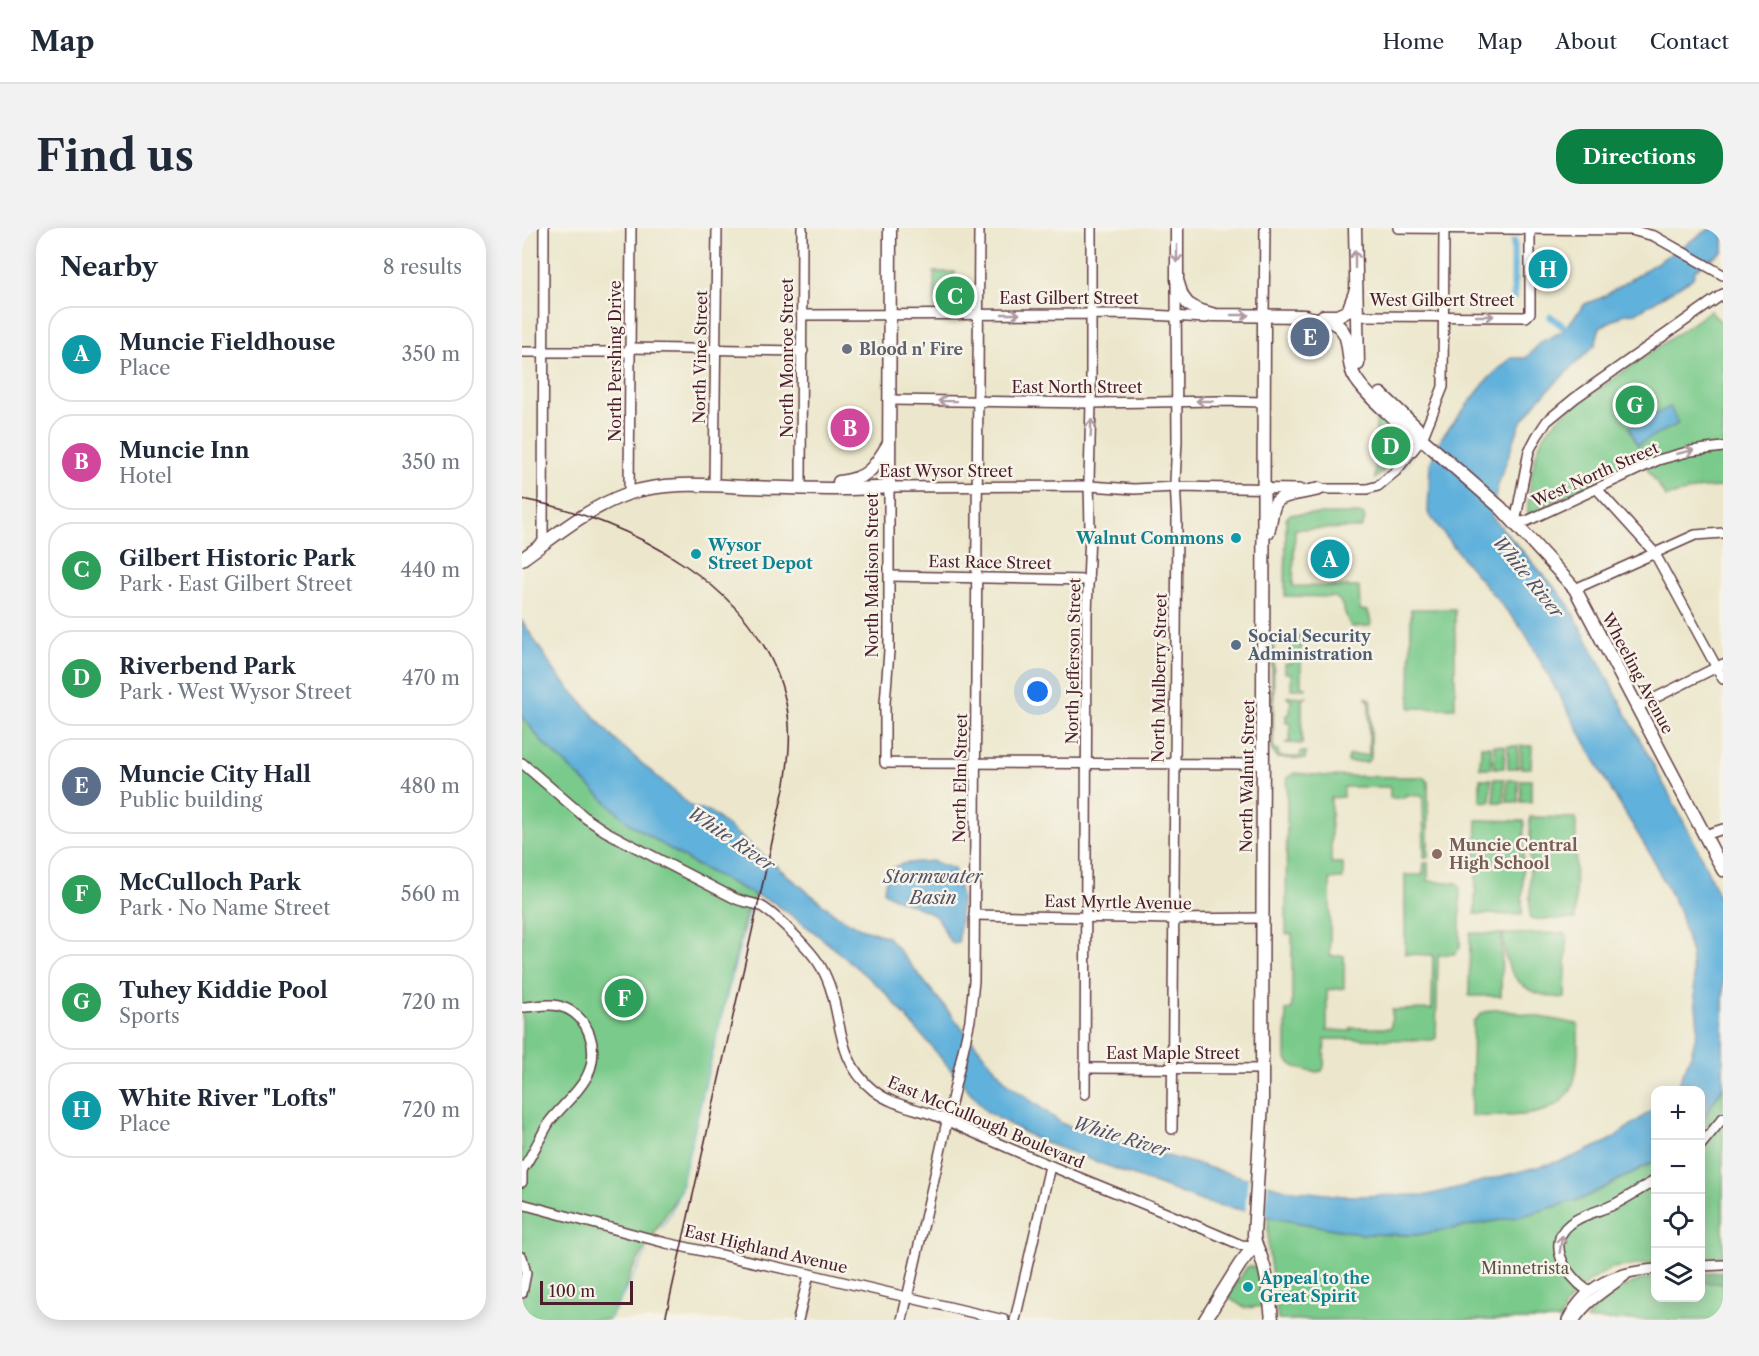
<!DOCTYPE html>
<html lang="en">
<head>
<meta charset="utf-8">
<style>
	body { margin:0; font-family:"Libre Caslon Text",serif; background:#f2f2f3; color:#1f2937 }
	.controls { position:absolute; right:18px; bottom:18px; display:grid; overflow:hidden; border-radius:12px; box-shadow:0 3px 15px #0003 }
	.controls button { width:54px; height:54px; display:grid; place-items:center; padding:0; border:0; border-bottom:2px solid #e0e1e3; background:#fff; color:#1f2937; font:30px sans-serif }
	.scale { position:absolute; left:18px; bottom:15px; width:93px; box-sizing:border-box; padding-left:6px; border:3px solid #4a1f2b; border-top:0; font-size:16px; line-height:21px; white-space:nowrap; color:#4a1f2b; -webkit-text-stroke:4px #f7f3e8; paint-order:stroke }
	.you { position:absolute; left:516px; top:464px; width:21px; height:21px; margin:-15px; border:4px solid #fff; border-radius:50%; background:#1a73e8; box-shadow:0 0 0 9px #1a73e833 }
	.badge { display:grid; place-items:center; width:39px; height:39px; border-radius:50%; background:#0b8043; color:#fff; font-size:20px; font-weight:700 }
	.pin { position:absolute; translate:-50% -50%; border:3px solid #fff; box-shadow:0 2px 6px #0006 }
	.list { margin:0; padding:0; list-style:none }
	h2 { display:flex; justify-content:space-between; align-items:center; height:78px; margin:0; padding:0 24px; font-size:26px }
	h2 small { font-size:20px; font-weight:400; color:#747a83 }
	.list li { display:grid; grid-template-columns:39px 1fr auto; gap:18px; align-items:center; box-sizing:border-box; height:96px; margin:0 12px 12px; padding:0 12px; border:2px solid #e0e1e3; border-radius:24px }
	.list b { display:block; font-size:22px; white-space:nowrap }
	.list p { margin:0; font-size:20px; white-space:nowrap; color:#747a83 }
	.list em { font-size:20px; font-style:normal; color:#747a83 }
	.icon { flex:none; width:33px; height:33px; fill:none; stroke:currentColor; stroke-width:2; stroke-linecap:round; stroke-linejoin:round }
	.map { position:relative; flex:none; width:1201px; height:1092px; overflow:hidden; border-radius:24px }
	header { display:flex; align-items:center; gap:36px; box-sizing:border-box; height:84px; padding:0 30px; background:#fff; border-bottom:2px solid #e0e1e3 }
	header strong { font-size:28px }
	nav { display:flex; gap:33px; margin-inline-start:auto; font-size:21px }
	.intro { display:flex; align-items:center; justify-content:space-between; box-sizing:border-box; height:144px; padding:0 36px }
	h1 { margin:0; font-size:42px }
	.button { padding:15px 27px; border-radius:24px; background:#0b8043; color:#fff; font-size:21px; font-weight:700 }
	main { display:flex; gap:36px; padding:0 36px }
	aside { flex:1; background:#fff; border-radius:24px; box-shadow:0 3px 15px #0003 }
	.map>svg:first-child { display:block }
	.green { fill:#7aca8b; stroke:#62745b; stroke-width:1.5 }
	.forest { fill:#63ae77; stroke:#566651; stroke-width:1.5 }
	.water { fill:#61b1db; stroke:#566883; stroke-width:1.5 }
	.pier { fill:#ece7cc }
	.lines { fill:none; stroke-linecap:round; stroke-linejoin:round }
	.stream { stroke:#61b1db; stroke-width:1.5 }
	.canal { stroke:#61b1db; stroke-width:7 }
	.minor-casing { stroke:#623d43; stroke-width:12 }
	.major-casing { stroke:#623d43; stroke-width:15 }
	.minor { stroke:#fff; stroke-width:9 }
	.major { stroke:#fff; stroke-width:12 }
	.rail { stroke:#4a1f2b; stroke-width:1.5 }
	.oneway { stroke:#ae9aa0 }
	.worship-dot { fill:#6b7280; stroke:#f7f3e8; stroke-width:2 }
	.culture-dot { fill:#0f9aa8; stroke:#f7f3e8; stroke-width:2 }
	.service-dot { fill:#5c6f8a; stroke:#f7f3e8; stroke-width:2 }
	.education-dot { fill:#8d6e63; stroke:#f7f3e8; stroke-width:2 }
	.labels { text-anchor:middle; stroke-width:5; stroke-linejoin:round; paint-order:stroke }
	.street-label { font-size:16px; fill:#4a1f2b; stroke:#f7f3e8 }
	.worship-label { font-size:16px; font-weight:bold; fill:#5b616d; stroke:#f7f3e8; text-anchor:start }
	.culture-label { font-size:16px; font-weight:bold; fill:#0d838f; stroke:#f7f3e8; text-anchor:start }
	.service-label { font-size:16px; font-weight:bold; fill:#4e5e75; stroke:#f7f3e8; text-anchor:start }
	.education-label { font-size:16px; font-weight:bold; fill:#785e54; stroke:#f7f3e8; text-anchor:start }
	.park-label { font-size:16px; fill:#585248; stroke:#f7f3e8 }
	.water-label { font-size:18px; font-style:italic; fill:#525269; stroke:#f7f3e8 }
</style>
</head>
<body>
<header>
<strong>Map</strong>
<nav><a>Home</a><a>Map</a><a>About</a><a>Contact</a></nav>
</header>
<div class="intro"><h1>Find us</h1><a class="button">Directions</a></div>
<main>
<aside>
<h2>Nearby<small>8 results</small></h2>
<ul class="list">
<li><span class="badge" style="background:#0f9aa8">A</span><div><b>Muncie Fieldhouse</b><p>Place</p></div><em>350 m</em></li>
<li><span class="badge" style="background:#d1479c">B</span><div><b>Muncie Inn</b><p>Hotel</p></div><em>350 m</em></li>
<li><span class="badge" style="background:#2e9e5b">C</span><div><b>Gilbert Historic Park</b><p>Park · East Gilbert Street</p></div><em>440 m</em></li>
<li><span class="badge" style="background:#2e9e5b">D</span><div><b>Riverbend Park</b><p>Park · West Wysor Street</p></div><em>470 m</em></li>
<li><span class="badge" style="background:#5c6f8a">E</span><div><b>Muncie City Hall</b><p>Public building</p></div><em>480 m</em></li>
<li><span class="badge" style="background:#2e9e5b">F</span><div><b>McCulloch Park</b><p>Park · No Name Street</p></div><em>560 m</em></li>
<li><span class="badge" style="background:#2e9e5b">G</span><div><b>Tuhey Kiddie Pool</b><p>Sports</p></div><em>720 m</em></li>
<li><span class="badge" style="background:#0f9aa8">H</span><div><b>White River &quot;Lofts&quot;</b><p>Place</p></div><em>720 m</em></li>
</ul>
</aside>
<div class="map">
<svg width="1201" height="1092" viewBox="0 0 1201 1092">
	<rect width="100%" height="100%" fill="#f7f3e8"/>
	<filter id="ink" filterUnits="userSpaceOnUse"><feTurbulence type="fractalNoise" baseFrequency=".0167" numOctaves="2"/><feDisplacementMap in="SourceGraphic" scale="12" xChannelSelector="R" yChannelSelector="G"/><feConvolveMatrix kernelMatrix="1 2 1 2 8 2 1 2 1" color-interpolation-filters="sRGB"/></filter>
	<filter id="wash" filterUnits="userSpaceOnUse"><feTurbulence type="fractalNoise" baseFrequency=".008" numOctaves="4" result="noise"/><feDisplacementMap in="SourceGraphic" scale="24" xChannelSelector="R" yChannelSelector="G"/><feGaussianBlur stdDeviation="1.35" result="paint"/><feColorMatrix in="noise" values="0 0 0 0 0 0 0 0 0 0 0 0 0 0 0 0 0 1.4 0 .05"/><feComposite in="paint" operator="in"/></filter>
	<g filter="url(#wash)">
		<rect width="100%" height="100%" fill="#ece7cc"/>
		<g class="green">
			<polygon points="412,44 433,44 433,60 454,60 451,75 452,81 413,82"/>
			<path d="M1188,83L1201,96V259L1179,260L1144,269L1120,233L1109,238L1108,236L1006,287C1005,278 1007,268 1008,259C1012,226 1016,208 1042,185Z"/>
			<path d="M854,182C863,192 882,205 886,216L881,224L853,251Z"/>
			<polygon points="768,286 841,286 843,291 839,300 773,301 771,358 837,359 838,382 846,383 849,394 848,398 829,399 818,373 813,369 763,368 764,291"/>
			<polygon points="889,381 933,381 933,480 888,480"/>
			<polygon points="752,408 756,409 752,410 751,520 756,522 757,529 778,529 779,524 784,524 783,531 755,530 750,522 750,410"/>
			<polygon points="765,408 784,408 785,410 779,411 779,458 784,459 784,461 769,461 769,445 763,445 763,436 769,436 769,410 765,410"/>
			<polygon points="766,468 784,469 780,471 780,516 764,515 768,513 768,495 764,495 764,487 768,486 769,471 765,470"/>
			<polygon points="844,469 849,471 849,530 845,534 826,534 826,528 828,527 847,527 847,472 844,471"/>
			<polygon points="0,488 21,515 108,595 172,636 233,667 224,684 158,963 109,1044 100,1069 87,1092 0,1092"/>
			<polygon points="972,517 983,518 982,540 972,540"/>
			<polygon points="959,518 969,518 969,540 958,540"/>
			<rect x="986" y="518" width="10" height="22"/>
			<polygon points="999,518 1010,518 1009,540 999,540"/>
			<path d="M773,545L804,548L901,549L906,554V629H902L901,568L883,567L882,570H868V559H822L821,569L809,570V635H821V651H808V728H822V760L805,762V802L829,803V800H869L870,782L910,781L911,727L883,726V647H901L902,635H906V653L935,655L938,660V720L932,726L916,727L914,810L910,812L803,811L802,838L800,843C789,846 771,840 764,831V782L770,781V706H764L765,556V550Z"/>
			<polygon points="958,551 969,551 968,574 958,573"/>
			<rect x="972" y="551" width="10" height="23"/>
			<rect x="985" y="552" width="11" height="22"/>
			<rect x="999" y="552" width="10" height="22"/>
			<polygon points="1008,589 1054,590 1053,691 1008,691"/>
			<polygon points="955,592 1002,593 1000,687 953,686"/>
			<polygon points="948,705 980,706 979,768 947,768"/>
			<path d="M1042,705L1045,709L1043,770C1002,769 981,748 981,706Z"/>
			<path d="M975,781L1056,796C1056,815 1057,835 1052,853C1040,895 983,887 949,888L951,794L960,785Z"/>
			<polygon points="1201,859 1201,1029 1179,1031 1179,893"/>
			<polygon points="1133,933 1133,1035 1089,1040 1065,1055 1055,1064 1043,1078 1038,1092 756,1092 746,1020 746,989 840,1006 895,1007 1000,988 1062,970"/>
			<polygon points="730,1038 738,1042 743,1078 723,1080 705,1069 725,1039"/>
			<path d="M1201,1043V1092H1064C1080,1068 1105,1054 1133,1049L1134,1070H1178L1179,1045Z"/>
		</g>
		<polygon class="forest" points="1201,1043 1201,1056 1179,1054 1179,1045"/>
		<g class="water">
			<polygon points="1189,0 1201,0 1201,23 1173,42 1171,50 1114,85 1103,86 1078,99 1073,117 1018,170 998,196 976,257 969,288 1035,362 1047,378 1175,619 1201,678 1201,859 1179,893 1178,862 1151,862 1157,855 1169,827 1176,799 1169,726 1158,685 1127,624 1091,565 1002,403 945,336 906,285 908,236 920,209 965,152 989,130 1004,130 1019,114 1041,103 1063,76 1081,69"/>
			<polygon points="1148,179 1156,196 1118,215 1116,218 1107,199"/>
			<polygon points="0,393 34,445 92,511 171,580 187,583 314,687 338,700 366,709 485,855 541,896 635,925 763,961 820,968 907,967 1046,931 1087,913 1133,880 1133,933 1062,970 1000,988 895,1007 840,1006 746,989 744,987 682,974 514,911 465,884 362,763 296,707 251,674 233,667 172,636 108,596 21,515 0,488"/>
			<path d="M410,633L432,641L439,669L437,710L436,714L432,716C422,711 423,696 414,689C399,677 377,675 362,664C364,631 382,636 410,633Z"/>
		</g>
		<polygon class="pier" points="726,948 746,954 743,990 723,985"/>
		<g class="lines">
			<g class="stream">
				<polyline points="140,1000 149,984 158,963 186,842 228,678"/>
				<polyline points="87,1092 125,1024"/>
			</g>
			<g class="canal">
				<polyline points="992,14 992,69"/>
				<polyline points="1029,89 1051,106"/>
			</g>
		</g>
	</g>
	<g filter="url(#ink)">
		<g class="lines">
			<defs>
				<g id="minor">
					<polyline points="876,0 1109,2 1132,8 1201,47"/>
					<polyline points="1201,66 1053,170 1025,193 1015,208 1007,223 993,295 1005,293 1136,232 1169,223 1201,219"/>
					<polyline points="280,87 611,86 684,90 691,88"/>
					<polyline points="742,88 743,0"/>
					<polyline points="835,88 1004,89 1008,85 1008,0"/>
					<polyline points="108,120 281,123"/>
					<polyline points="0,124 108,124"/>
					<polyline points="368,172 569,175 699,173 742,174"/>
					<polyline points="192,257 195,0"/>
					<polyline points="279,260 280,0"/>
					<polyline points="791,261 845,261 856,258 874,243 900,211 921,159 922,0"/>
					<polyline points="1075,261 1132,324 1201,451"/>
					<polyline points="107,265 109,0"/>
					<polyline points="21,316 22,0"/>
					<polyline points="368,348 567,352"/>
					<polyline points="1053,361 1173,307 1201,305"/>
					<polyline points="1115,479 1201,436"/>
					<path d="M0,535L65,591L83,603C126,626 169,648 212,670C221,675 234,674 242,680C258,691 290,723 299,739C323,779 309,828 351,862C372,879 398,880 422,891C519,937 620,973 719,1017L732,1018"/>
					<polyline points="742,536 363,535 363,475 367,423 367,259 567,258 612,261 654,259 777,261"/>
					<polyline points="1183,607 1201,601"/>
					<polyline points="452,687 652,691 740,690"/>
					<path d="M0,779C12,779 26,775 37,778C68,786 79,824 64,850C55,866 39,879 28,893C18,909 11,926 0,942"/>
					<polyline points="563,840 740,841"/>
					<polyline points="563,866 565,386 568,302 567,253 569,175 569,0"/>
					<polyline points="650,901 655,292 653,253 655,213 654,55"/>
					<polyline points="1178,918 1201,890"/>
					<polyline points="0,938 0,954"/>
					<polyline points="0,976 144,1015 287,1046 482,1092"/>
					<polyline points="0,1029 4,1045 0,1065"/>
					<polyline points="1178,1038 1201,1037"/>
					<path d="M1066,1063C1043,1047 1020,1011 1054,992C1066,985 1081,982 1093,976C1107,969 1120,960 1134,952"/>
					<polyline points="276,1092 287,1046"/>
					<polyline points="380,1092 448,792 452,753 457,0"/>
					<polyline points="493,1092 528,938"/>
					<path d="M1045,1092C1064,1055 1094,1044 1134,1041"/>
					<path d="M1053,1092C1066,1072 1085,1062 1103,1048"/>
				</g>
				<g id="major">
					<polyline points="655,0 655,52 660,68 666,76 676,82 693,87 783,88"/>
					<polyline points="833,0 836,136"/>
					<path d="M742,88L740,875L732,1006C732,1018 736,1019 739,1029C746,1048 748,1072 750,1092"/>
					<path d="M777,88C787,91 799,90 809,94C834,103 821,133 834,151C847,171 873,190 890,208L900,211L979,280L1053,361L1201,642"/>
					<polyline points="801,88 815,88 826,83 834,62"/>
					<polyline points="859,166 894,199 900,211"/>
					<path d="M317,254C346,251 352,240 366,217"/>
					<path d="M746,304C749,295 749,284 753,276C757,266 787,264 797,261"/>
					<path d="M0,331C34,307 66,280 105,266C142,253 186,257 224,259C271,260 320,263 367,259L368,0"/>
					<polyline points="683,1092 718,1036 732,1018"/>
				</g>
			</defs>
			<use href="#minor" class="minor-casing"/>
			<use href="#major" class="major-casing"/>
			<use href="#minor" class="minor"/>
			<use href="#major" class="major"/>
			<path class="rail" d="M0,271C106,291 240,359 264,475C270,502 267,529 263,556L143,1092"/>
		</g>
		<defs><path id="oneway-shaft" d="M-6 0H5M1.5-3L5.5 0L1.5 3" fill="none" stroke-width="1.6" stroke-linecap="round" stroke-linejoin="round" transform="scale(1.5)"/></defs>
		<g class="oneway">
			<use href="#oneway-shaft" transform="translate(655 26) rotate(90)"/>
			<use href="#oneway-shaft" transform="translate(833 31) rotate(-90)"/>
			<use href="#oneway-shaft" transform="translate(489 86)"/>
			<use href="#oneway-shaft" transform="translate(718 87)"/>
			<use href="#oneway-shaft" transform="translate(963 88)"/>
			<use href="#oneway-shaft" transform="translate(425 173) rotate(-179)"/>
			<use href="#oneway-shaft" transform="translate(683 173) rotate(180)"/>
			<use href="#oneway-shaft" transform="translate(569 200) rotate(-88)"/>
			<use href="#oneway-shaft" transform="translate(1163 224) rotate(-13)"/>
			<use href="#oneway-shaft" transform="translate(1039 1016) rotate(-81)"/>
		</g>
	</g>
	<circle class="worship-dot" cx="325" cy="121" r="6"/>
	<g class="culture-dot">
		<circle cx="714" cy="310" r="6"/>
		<circle cx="174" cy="326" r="6"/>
		<circle cx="726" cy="1059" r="6"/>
	</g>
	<circle class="service-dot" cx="714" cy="417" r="6"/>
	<circle class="education-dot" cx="915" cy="626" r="6"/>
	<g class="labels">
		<g class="street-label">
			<text x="547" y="76">East Gilbert Street</text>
			<text x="920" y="78">West Gilbert Street</text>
			<text transform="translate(178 129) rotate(-89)" y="6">North Vine Street</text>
			<text transform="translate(265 130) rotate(-90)" y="6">North Monroe Street</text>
			<text transform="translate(93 133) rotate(-90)" y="6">North Pershing Drive</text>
			<text x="555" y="165">East North Street</text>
			<text x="424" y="249">East Wysor Street</text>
			<text transform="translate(1073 246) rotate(-24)" y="6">West North Street</text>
			<text transform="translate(468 334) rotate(1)" y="6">East Race Street</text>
			<text transform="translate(350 347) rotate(-90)" y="6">North Madison Street</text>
			<text transform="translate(551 433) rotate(-89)" y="6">North Jefferson Street</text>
			<text transform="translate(1116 445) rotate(62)" y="6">Wheeling Avenue</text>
			<text transform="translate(637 450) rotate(-89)" y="6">North Mulberry Street</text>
			<text transform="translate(725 548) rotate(-89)" y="6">North Walnut Street</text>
			<text transform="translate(438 550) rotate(-89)" y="6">North Elm Street</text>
			<text transform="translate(596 674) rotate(1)" y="6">East Myrtle Avenue</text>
			<text x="651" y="831">East Maple Street</text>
			<text transform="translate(464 894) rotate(23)" y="6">East McCullough Boulevard</text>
			<text transform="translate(244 1021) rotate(13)" y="6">East Highland Avenue</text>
		</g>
		<g class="worship-label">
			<text x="337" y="127">Blood n' Fire</text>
		</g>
		<g class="culture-label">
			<text x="702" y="316" text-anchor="end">Walnut Commons</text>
			<text x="186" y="323">Wysor<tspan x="186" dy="18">Street Depot</tspan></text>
			<text x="738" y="1056">Appeal to the<tspan x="738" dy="18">Great Spirit</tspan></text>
		</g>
		<g class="service-label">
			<text x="726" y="414">Social Security<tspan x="726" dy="18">Administration</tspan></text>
		</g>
		<g class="education-label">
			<text x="927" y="623">Muncie Central<tspan x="927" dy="18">High School</tspan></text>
		</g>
		<g class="park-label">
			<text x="1003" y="1046">Minnetrista</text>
		</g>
		<g class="water-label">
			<text transform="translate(1006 349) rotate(51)" y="6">White River</text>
			<text transform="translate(209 611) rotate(34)" y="6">White River</text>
			<text x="411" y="655">Stormwater<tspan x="411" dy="21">Basin</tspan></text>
			<text transform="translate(599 909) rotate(17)" y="6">White River</text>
		</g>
	</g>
</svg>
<div class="controls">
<button>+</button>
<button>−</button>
<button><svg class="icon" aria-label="locate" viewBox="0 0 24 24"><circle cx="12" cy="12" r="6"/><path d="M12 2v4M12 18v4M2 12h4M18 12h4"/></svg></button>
<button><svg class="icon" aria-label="layers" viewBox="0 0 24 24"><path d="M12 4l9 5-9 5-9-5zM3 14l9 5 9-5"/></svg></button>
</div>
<div class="scale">100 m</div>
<div class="you"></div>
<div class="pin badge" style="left:808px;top:331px;background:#0f9aa8">A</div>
<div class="pin badge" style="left:328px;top:200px;background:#d1479c">B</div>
<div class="pin badge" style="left:433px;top:68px;background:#2e9e5b">C</div>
<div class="pin badge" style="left:869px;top:218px;background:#2e9e5b">D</div>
<div class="pin badge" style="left:788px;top:109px;background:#5c6f8a">E</div>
<div class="pin badge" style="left:102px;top:770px;background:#2e9e5b">F</div>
<div class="pin badge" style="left:1113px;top:177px;background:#2e9e5b">G</div>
<div class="pin badge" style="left:1026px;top:41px;background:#0f9aa8">H</div>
</div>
</main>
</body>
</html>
